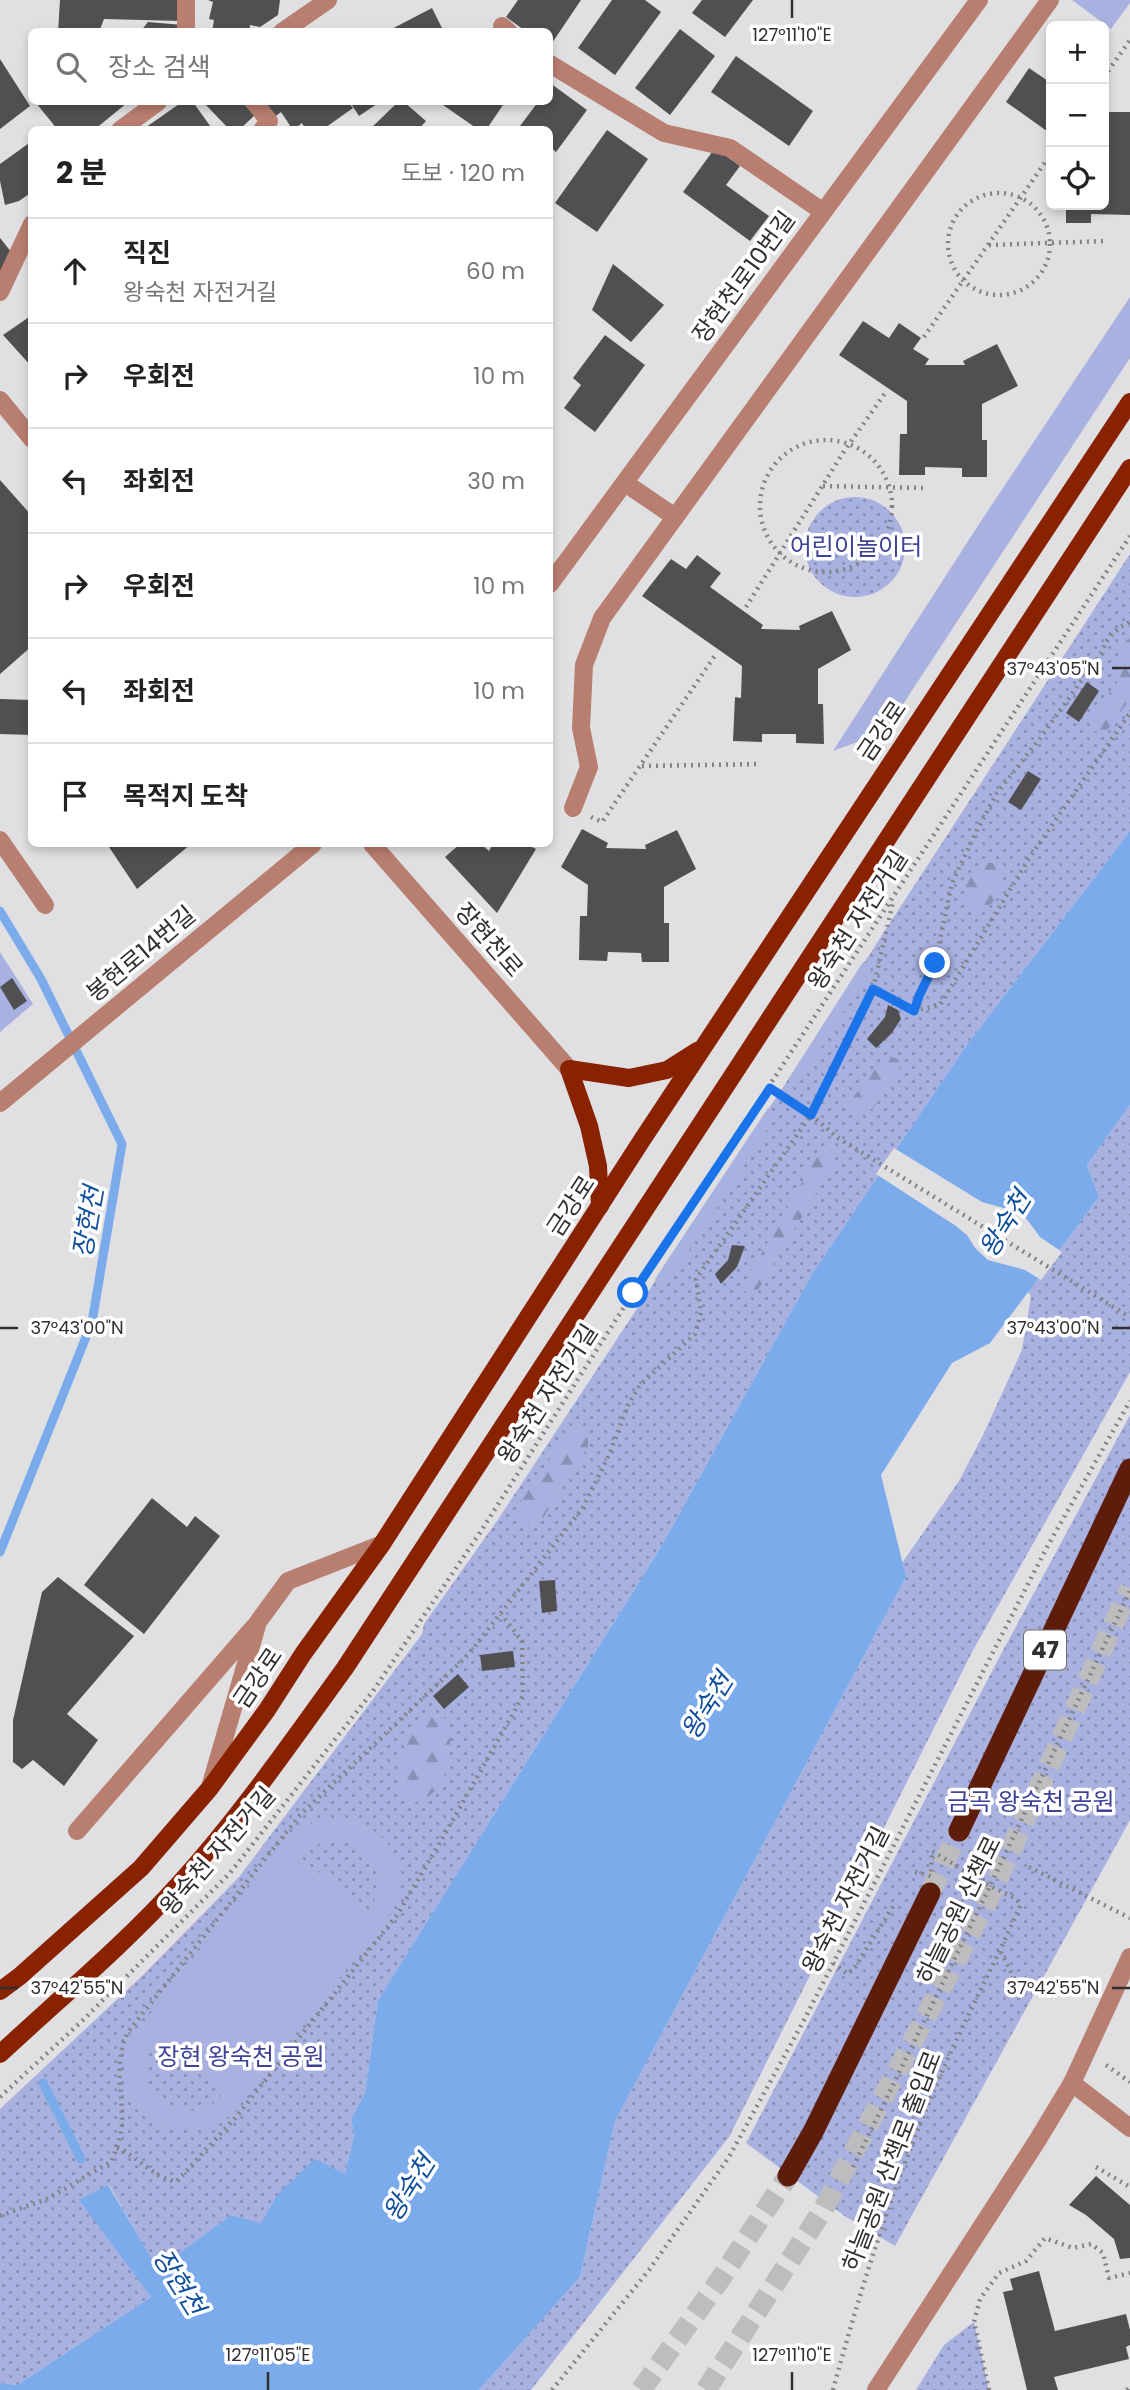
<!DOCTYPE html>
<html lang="ko">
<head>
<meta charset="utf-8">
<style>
	body { margin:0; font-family:Poppins,"Noto Sans KR",sans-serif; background:#f6f6f6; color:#222 }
	.controls { position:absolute; right:21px; top:21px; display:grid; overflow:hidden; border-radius:10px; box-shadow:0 4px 10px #0003 }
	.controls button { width:63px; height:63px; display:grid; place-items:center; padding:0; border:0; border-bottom:2px solid #e0e0e0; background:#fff; color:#222; font:35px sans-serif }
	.stop { position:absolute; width:21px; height:21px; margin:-16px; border:5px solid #1a73e8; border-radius:50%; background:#fff }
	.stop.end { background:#1a73e8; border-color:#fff; box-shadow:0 2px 7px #0008 }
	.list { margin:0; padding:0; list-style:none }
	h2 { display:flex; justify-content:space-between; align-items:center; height:91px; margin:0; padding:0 28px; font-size:30px }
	h2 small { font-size:23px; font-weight:400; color:#767676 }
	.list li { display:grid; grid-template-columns:46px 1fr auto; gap:21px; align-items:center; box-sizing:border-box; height:105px; padding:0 28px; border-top:2px solid #e0e0e0 }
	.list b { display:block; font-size:26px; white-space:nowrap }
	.list p { margin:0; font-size:23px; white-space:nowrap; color:#767676 }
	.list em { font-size:23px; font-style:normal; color:#767676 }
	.icon { flex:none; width:38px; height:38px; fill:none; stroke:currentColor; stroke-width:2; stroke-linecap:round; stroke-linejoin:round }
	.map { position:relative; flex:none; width:1130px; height:2390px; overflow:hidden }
	.search { position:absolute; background:#fff; box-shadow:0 4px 10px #0003; left:28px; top:28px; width:525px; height:77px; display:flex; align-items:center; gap:18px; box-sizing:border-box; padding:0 24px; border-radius:10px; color:#767676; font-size:26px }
	.panel { position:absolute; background:#fff; box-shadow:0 4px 10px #0003; left:28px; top:126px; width:525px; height:721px; border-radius:10px }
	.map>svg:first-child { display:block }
	.grass { fill:url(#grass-dots) }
	.forest { fill:url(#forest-firs) }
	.garden { fill:#a8b1df; fill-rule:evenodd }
	.water { fill:#7cabec }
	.pier { fill:#e0e0e3 }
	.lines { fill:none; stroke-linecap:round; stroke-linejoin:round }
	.stream { stroke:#7cabec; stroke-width:9 }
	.building { fill:#505053 }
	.highway-tunnel { stroke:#bdbdbf; stroke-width:21; stroke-dasharray:21 10; stroke-linecap:butt }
	.path { stroke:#838384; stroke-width:4.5; stroke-dasharray:2 5; stroke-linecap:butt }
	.minor { stroke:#b87e6f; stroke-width:18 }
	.major { stroke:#892201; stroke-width:18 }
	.highway { stroke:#5e1c0a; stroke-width:21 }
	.path-bridge { stroke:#838384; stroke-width:4.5; stroke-dasharray:2 5; stroke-linecap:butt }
	.route { stroke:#1a73e8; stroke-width:9 }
	.ticks { fill:none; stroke:#303031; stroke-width:2.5 }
	.labels { text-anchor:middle; stroke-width:7; stroke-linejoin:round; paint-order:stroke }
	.shield { fill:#fff; stroke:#6e6e6f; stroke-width:2 }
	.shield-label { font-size:23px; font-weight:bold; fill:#303031 }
	.street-label { font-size:24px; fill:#303031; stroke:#fff }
	.park-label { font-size:24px; fill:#3e4298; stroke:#fff }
	.water-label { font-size:26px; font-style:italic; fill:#114f9b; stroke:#fff }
	.ticks-label { font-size:18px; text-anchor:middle; fill:#303031; stroke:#fff; stroke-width:7; stroke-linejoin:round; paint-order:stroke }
</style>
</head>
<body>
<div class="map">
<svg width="1130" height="2390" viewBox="0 0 1130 2390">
	<defs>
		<pattern id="grass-dots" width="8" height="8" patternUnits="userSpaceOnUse" patternTransform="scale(1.75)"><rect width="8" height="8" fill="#a8b1df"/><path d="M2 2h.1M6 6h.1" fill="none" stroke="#8990b5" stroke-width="1.8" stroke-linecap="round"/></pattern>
		<pattern id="forest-firs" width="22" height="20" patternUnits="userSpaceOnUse" patternTransform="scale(1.75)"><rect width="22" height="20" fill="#a8b1df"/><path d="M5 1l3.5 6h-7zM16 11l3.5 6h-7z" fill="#8990b5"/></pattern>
	</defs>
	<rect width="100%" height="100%" fill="#e0e0e3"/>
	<g class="grass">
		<circle cx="855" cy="547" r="50"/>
		<polygon points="1130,554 1130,831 966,1046 812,1274 661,1547 378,2000 365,2093 351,2119 354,2135 345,2174 276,2196 261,2224 231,2215 158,2270 109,2185 80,2200 151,2297 17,2385 0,2383 0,2109 143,1975 239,1877 422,1634 424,1624 499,1518 791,1075"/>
		<polygon points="1130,1105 1130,1372 972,1652 729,2137 531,2390 479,2390 580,2277 615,2121 906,1577 902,1563 959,1481 983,1435 1022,1350 1031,1296 1028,1292 1099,1197 1087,1165"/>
		<polygon points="1130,1415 1130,1820 895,2246 846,2217 746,2143 1000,1656"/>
		<polygon points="974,2322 989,2390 916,2390 944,2345"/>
	</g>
	<g class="forest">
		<polygon points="1130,637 1130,699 1104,734 1091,730 1089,721 1120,679 1122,646"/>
		<path d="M987,863H997C1008,875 999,901 985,909C982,911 978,912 974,913L964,908C964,885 967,874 987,863Z"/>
		<polygon points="885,1055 898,1059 900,1069 875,1106 860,1118 849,1114 849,1103"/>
		<polygon points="829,1149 835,1158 833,1165 756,1293 749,1294 744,1291 745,1282 818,1154"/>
		<polygon points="582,1426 588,1431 588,1447 539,1524 528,1526 516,1514 518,1506 568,1432"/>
		<path d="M430,1713L440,1715L449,1721C453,1753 449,1797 411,1803L401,1797C394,1764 403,1735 430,1713Z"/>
	</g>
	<g class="garden">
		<polygon points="1072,0 1130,0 1130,3 1111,29"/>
		<polygon points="1130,297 1130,358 890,724 860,741 833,751 981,521"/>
		<polygon points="0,952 33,1004 0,1032"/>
		<polygon points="863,962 872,967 800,1081 791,1075"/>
		<polygon points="768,1108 778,1114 666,1286 655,1279"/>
		<path d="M327,1818C378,1814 417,1862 393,1910L234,2112C179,2160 100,2105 131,2038L288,1837L303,1826ZM329,1840C369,1836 394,1878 369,1910L301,1859L314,1846ZM157,2039L224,2091C193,2142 114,2083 157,2039Z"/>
	</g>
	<polygon class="water" points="1130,831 1130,1105 1087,1165 1099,1197 990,1343 952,1363 881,1475 906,1577 615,2121 580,2277 479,2390 0,2390 0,2383 17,2385 151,2297 79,2200 108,2185 158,2269 231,2215 261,2223 276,2196 315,2159 345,2174 354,2135 351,2119 365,2093 378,2000 661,1547 812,1274 966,1046"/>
	<polygon class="pier" points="894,1148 982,1202 1022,1213 1040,1237 1062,1252 1041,1280 1025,1270 988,1260 975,1248 967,1235 956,1226 876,1174"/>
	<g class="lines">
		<g class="stream">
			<polyline points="0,911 41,979 122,1144 92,1322 0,1552"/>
			<polyline points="43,2083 81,2159"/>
		</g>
	</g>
	<g class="building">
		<polygon points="60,0 181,0 181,21 104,19 99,32 58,32"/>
		<polygon points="208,0 280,0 278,15 260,27 250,25 249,32 212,32 214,20 209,19 213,2"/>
		<polygon points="518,0 581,0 550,46 550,32 527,32 506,17"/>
		<polygon points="612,0 645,0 661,12 615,75 578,48"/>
		<polygon points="702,0 753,0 725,37 692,13"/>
		<polygon points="432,8 444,32 386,32"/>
		<polygon points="148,22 183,25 183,32 140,32"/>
		<polygon points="680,29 715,56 670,115 635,88"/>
		<polygon points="736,56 813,111 789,146 711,92"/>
		<polygon points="0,59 30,106 0,129"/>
		<polygon points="1029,68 1051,83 1051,134 1006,102"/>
		<polygon points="550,83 587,110 556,152 550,147 550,130 525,130 520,126 538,102 550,102"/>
		<polygon points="38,102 126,102 127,103 94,130 58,130 36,103"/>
		<polygon points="182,102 193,102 213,130 142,130"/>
		<polygon points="203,102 242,102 255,115 239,130 230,130"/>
		<polygon points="260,102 348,102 353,108 322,130 306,130 302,123 293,130 281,112 272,119"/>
		<polygon points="350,102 380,102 359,116"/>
		<polygon points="398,102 404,102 426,121 418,130 369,130"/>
		<polygon points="445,102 505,102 486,130 479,130 443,105"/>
		<polygon points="1104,112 1130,112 1130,215 1091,214 1091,223 1066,223 1066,205 1104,205"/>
		<polygon points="607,130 648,159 597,232 555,203"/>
		<polygon points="32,141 32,192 19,201 5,205 0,181 0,164"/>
		<polygon points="715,148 740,166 726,185 769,216 750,241 683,192"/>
		<polygon points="0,238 12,253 0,279"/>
		<polygon points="613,264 664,305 631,342 592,310"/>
		<polygon points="32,315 32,367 3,335"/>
		<polygon points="863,321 889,338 899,323 921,338 913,349 929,359 925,365 965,365 963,361 997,344 1018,386 982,404 982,440 987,440 987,477 962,477 962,468 925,467 925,475 899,475 900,434 907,434 907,401 839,355"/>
		<polygon points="605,335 645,365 595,432 564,408 581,385 573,378"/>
		<polygon points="0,480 32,516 32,646 0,674"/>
		<polygon points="697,555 721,573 710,587 763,625 761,629 800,630 799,626 832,611 851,650 818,669 818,704 823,704 824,744 796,743 796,734 762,734 762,742 733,741 735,697 741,698 742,666 642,596 671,559 686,569"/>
		<polygon points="1087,682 1099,691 1079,722 1066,713"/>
		<polygon points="0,699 32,700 32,735 0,734"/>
		<polygon points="1028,771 1041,779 1021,810 1008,802"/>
		<polygon points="582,829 608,843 606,848 646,849 645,845 677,830 696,869 664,887 664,923 669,923 669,962 642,962 641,953 608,952 607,961 579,960 580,916 587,916 588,885 561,867"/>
		<polygon points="107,844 191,844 137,889"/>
		<polygon points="460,844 481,844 489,851 493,844 526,844 536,849 497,913 445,857"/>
		<polygon points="12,978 27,1001 14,1010 0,987"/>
		<polygon points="888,1005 898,1010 901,1019 891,1034 876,1048 867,1039 885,1017"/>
		<polygon points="732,1245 745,1246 737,1267 721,1284 715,1274 728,1260"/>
		<polygon points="152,1498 187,1527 195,1516 220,1536 144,1634 84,1585"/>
		<polygon points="58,1577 134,1636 67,1714 98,1740 64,1786 33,1760 22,1769 13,1762 13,1720 42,1592"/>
		<polygon points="555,1580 557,1611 542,1613 539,1581"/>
		<polygon points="513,1651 515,1667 482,1671 480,1655"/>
		<polygon points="458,1674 469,1687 444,1709 433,1696"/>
		<polygon points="1096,2176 1130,2205 1130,2258 1120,2259 1114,2239 1086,2215 1069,2205"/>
		<polygon points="1039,2271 1055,2331 1126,2314 1130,2330 1130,2345 1126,2347 1129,2359 1054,2377 1058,2390 1027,2390 1003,2292 1013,2290 1010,2279"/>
	</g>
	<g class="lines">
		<g class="highway-tunnel">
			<polyline points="930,1893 959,1831"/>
			<polyline points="641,2390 719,2281 788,2176"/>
			<polyline points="706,2390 824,2208 988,1900 1130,1588"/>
		</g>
		<g class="path">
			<polyline points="1104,77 1130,40"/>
			<circle cx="999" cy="244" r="51"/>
			<polyline points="989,245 1106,241"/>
			<polyline points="924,337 1051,154"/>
			<circle cx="826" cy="506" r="66"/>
			<polyline points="823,486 923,488"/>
			<polyline points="746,607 843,453 885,393"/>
			<polyline points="642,766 759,764"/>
			<polyline points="591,817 602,822 716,654"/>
			<path d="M873,989L914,1011L919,996L935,963L952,883L977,830L997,793L1041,737L1102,652C1106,637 1117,628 1130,622"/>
			<polyline points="914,1011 940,1005 1028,860 1130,713"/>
			<polyline points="770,1088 811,1115 838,1138 1130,1317"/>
			<polyline points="1029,1867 1130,1918"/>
			<polyline points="1001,1952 1022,1994 1079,1984 1090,1989"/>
			<polyline points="833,1963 848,1974 855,1967 894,1905"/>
			<polyline points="1106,2065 1130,2082"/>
			<polyline points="0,2097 82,2021 230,1873 373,1691 481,1531 633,1293 1130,536"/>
			<polyline points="117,2148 123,2150 158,2175 175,2182 179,2179 236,2117 397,1915 442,1839 523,1696 522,1641 501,1614"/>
			<polyline points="1096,2167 1130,2187"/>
			<path d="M0,2216L49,2198L112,2161C116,2149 121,2137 122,2124C123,2092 113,2062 128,2032L300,1815L468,1655L582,1509L609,1455L628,1405L640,1385L695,1334L701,1313L696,1279L811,1115L873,989L893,902"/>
			<polyline points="552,2390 649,2270 729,2157 803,2022 1046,1549 1130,1401"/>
			<path d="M833,2390C861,2287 893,2186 935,2088C961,2026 994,1966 1021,1904"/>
			<polyline points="989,2390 974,2322 980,2299 999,2273 1026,2261 1045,2238 1073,2248 1091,2244 1103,2253 1109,2278 1130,2273"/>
			<polyline points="1127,2390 1130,2386"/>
		</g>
		<g class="minor">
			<polyline points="186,0 186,32"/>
			<polyline points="502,26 509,32"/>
			<polyline points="282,32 328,0"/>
			<polyline points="550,64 664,133 730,148 822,211"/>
			<polyline points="254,102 269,121 262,130"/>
			<polyline points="120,130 158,102"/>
			<polyline points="0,292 32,224"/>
			<polyline points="0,400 32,439"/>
			<polyline points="625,483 675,517"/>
			<polyline points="550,584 979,0"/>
			<polyline points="573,808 589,767 581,728 584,665 602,618 1050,0"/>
			<polyline points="0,840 45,905"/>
			<polyline points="372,844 569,1069"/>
			<polyline points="0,1103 313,844"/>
			<polyline points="211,1784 258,1622 288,1581 382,1544"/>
			<polyline points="77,1831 254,1627"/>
			<polyline points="1072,2083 1130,2128"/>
			<polyline points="876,2390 1037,2141 1072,2083 1130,1957"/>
		</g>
		<g class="major">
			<polyline points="600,1206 598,1166 589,1126 569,1069 629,1078 667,1070 697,1051"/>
			<polyline points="0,1991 20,1976 141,1868 210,1788 267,1710 303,1654 382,1544 642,1140 1130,402"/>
			<path d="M0,2054C60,1998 124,1945 179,1884C240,1817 292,1741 345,1668L1130,468"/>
		</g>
		<g class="highway">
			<polyline points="959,1831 1130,1469"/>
			<polyline points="788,2176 813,2132 930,1893"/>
		</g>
		<g class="path-bridge">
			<polyline points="915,1872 931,1876 932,1851 990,1886 1015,1898 1021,1904"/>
			<polyline points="853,2167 990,1886 1130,1591"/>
		</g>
	</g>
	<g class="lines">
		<polyline class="route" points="633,1293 770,1088 811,1115 873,989 914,1011 919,996 935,963"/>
	</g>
	<path class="ticks" d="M792,0V18M1112,668H1130M0,1328H18M1112,1328H1130M0,1988H18M1112,1988H1130M268,2372V2390M792,2372V2390"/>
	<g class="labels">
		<rect class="shield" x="1024" y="1630.5" width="42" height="39" rx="5"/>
		<g class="shield-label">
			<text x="1045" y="1658">47</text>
		</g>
		<g class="street-label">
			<text transform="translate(744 277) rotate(-54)" y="8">장현천로10번길</text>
			<text transform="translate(882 731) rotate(-56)" y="8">금강로</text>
			<text transform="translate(858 920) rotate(-57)" y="8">왕숙천 자전거길</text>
			<text transform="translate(489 940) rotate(49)" y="8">장현천로</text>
			<text transform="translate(141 954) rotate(-40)" y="8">봉현로14번길</text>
			<text transform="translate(571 1206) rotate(-57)" y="8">금강로</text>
			<text transform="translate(548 1394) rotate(-57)" y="8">왕숙천 자전거길</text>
			<text transform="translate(258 1678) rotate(-56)" y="8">금강로</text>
			<text transform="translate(218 1851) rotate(-49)" y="8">왕숙천 자전거길</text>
			<text transform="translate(846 1900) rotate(-63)" y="8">왕숙천 자전거길</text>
			<text transform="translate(959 1910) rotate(-64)" y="8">하늘공원 산책로</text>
			<text transform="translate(892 2161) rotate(-69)" y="8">하늘공원 산책로 출입로</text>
		</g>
		<g class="park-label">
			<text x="856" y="555">어린이놀이터</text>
			<text x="1031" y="1810">금곡 왕숙천 공원</text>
			<text x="241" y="2065">장현 왕숙천 공원</text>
		</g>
		<g class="water-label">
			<text transform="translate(88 1222) rotate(-80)" y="9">장현천</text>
			<text transform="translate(1005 1224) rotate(-58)" y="9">왕숙천</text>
			<text transform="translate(707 1706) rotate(-58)" y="9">왕숙천</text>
			<text transform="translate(409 2188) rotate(-58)" y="9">왕숙천</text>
			<text transform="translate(179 2282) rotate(58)" y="9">장현천</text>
		</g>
	</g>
	<g class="ticks-label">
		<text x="792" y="41">127°11'10"E</text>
		<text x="1053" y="675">37°43'05"N</text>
		<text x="77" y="1334">37°43'00"N</text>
		<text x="1053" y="1334">37°43'00"N</text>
		<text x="77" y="1994">37°42'55"N</text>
		<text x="1053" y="1994">37°42'55"N</text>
		<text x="268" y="2361">127°11'05"E</text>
		<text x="792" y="2361">127°11'10"E</text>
	</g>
</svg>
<div class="controls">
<button>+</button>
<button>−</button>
<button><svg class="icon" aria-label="locate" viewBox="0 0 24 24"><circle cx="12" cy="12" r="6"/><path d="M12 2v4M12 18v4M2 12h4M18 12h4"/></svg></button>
</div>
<div class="stop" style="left:633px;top:1293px"></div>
<div class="stop end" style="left:935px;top:963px"></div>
<div class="search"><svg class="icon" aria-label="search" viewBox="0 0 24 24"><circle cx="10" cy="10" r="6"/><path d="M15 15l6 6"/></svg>장소 검색</div>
<section class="panel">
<h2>2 분<small>도보 · 120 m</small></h2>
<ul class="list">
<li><svg class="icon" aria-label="ahead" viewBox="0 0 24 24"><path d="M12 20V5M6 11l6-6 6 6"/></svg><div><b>직진</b><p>왕숙천 자전거길</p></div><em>60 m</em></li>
<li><svg class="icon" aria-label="right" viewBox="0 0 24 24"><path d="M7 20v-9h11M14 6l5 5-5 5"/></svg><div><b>우회전</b></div><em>10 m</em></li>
<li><svg class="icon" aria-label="left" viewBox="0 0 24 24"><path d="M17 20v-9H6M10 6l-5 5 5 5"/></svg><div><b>좌회전</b></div><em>30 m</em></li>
<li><svg class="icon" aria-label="right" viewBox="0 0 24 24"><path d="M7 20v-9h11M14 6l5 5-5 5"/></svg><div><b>우회전</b></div><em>10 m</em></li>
<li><svg class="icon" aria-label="left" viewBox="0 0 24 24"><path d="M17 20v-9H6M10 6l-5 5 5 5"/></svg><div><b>좌회전</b></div><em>10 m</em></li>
<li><svg class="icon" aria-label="arrive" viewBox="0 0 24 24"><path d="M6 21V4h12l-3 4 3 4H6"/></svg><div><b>목적지 도착</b></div></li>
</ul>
</section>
</div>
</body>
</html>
